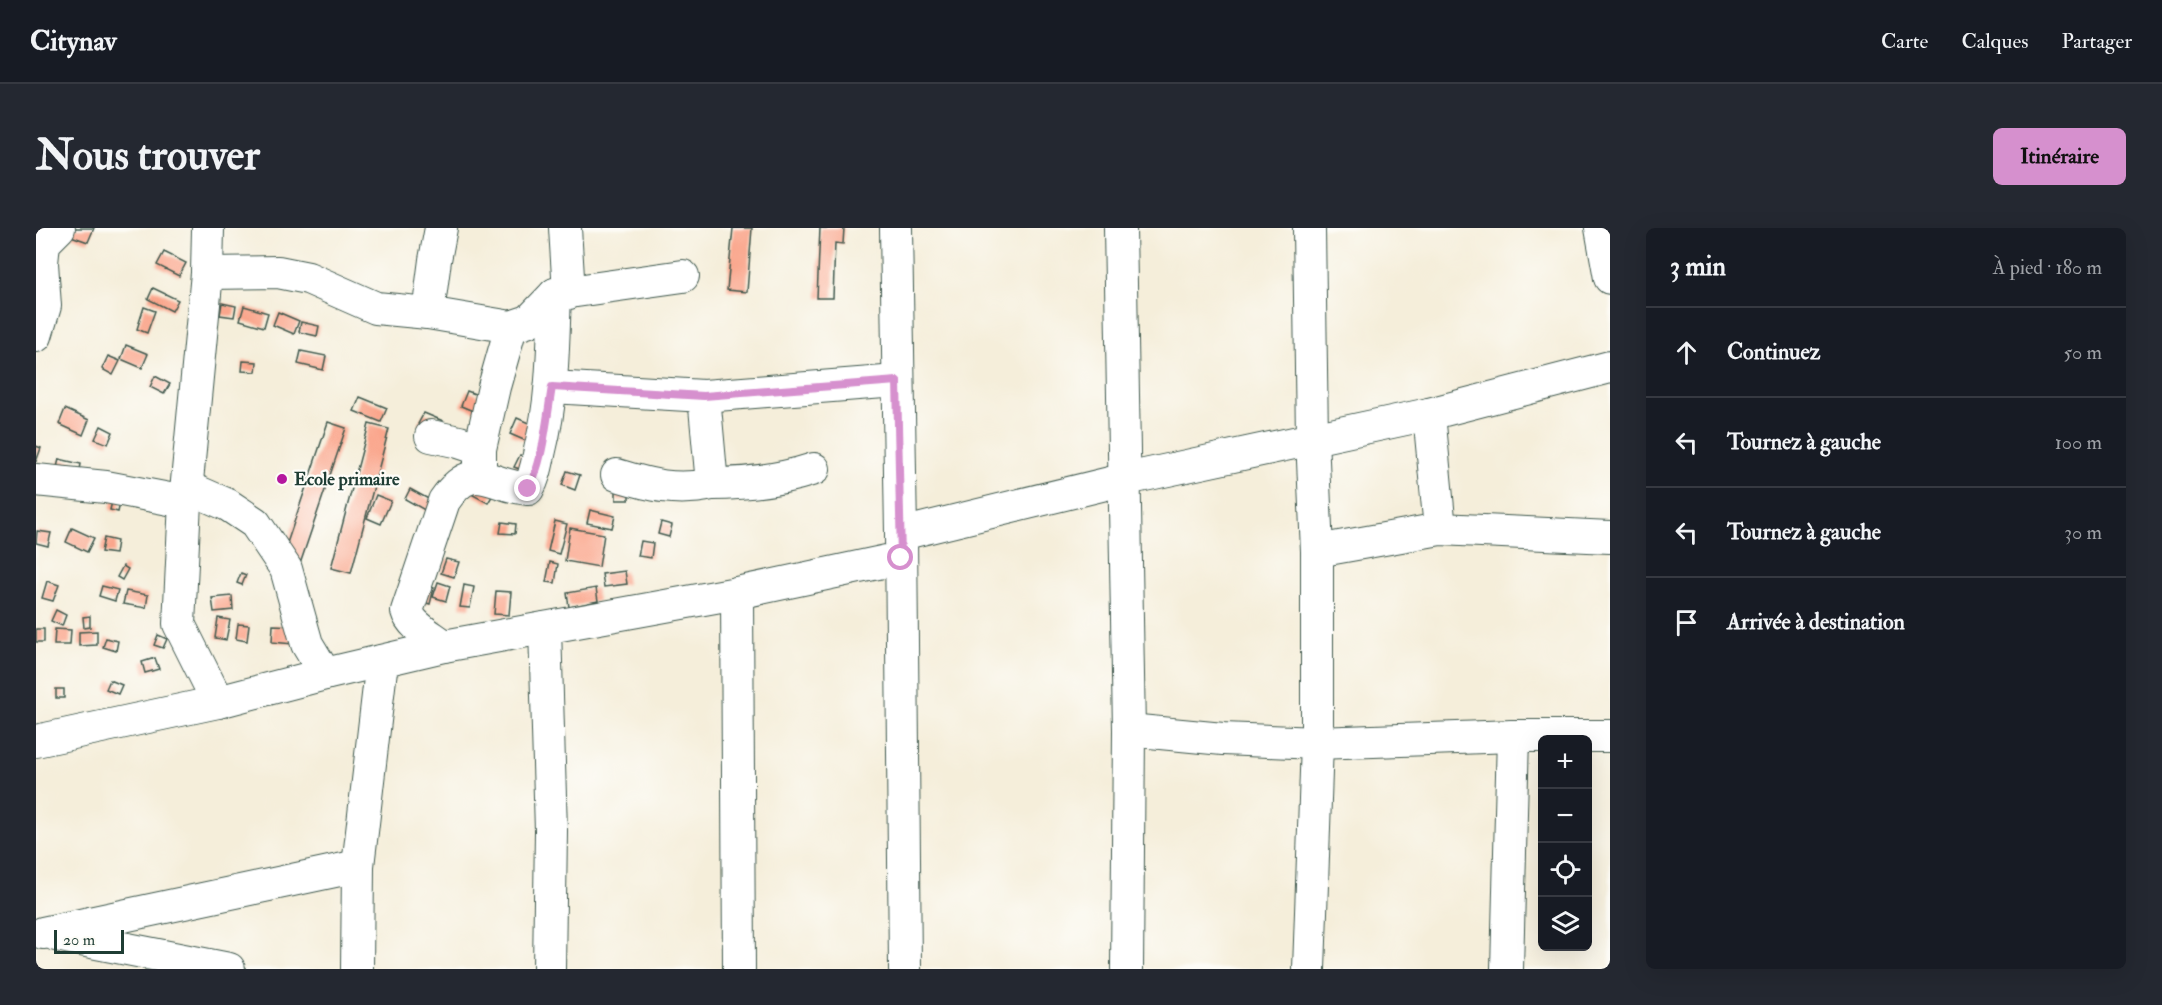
<!DOCTYPE html>
<html lang="fr">
<head>
<meta charset="utf-8">
<style>
	body { margin:0; font-family:"IM FELL Double Pica",serif; background:#242831; color:#f1f3f6 }
	.controls { position:absolute; right:18px; bottom:18px; display:grid; overflow:hidden; border-radius:9px; box-shadow:0 6px 24px #0002 }
	.controls button { width:54px; height:54px; display:grid; place-items:center; padding:0; border:0; border-bottom:2px solid #363941; background:#171b24; color:#f1f3f6; font:30px sans-serif }
	.scale { position:absolute; left:18px; bottom:15px; width:70px; box-sizing:border-box; padding-left:6px; border:3px solid #1f3d34; border-top:0; font-size:16px; line-height:21px; white-space:nowrap; color:#1f3d34; -webkit-text-stroke:4px #fdfcf7; paint-order:stroke }
	.stop { position:absolute; width:18px; height:18px; margin:-14px; border:4px solid #d690ce; border-radius:50%; background:#fff }
	.stop.end { background:#d690ce; border-color:#fff; box-shadow:0 2px 6px #0008 }
	.list { margin:0; padding:0; list-style:none }
	h2 { display:flex; justify-content:space-between; align-items:center; height:78px; margin:0; padding:0 24px; font-size:26px }
	h2 small { font-size:20px; font-weight:400; color:#9ea1a6 }
	.list li { display:grid; grid-template-columns:39px 1fr auto; gap:18px; align-items:center; box-sizing:border-box; height:90px; padding:0 24px; border-top:2px solid #363941 }
	.list b { display:block; font-size:22px; white-space:nowrap }
	.list em { font-size:20px; font-style:normal; color:#9ea1a6 }
	.icon { flex:none; width:33px; height:33px; fill:none; stroke:currentColor; stroke-width:2; stroke-linecap:round; stroke-linejoin:round }
	.map { position:relative; flex:none; width:1574px; height:741px; overflow:hidden; border-radius:9px }
	header { display:flex; align-items:center; gap:36px; box-sizing:border-box; height:84px; padding:0 30px; background:#171b24; border-bottom:2px solid #363941 }
	header strong { font-size:28px }
	nav { display:flex; gap:33px; margin-inline-start:auto; font-size:21px }
	.intro { display:flex; align-items:center; justify-content:space-between; box-sizing:border-box; height:144px; padding:0 36px }
	h1 { margin:0; font-size:42px }
	.button { padding:15px 27px; border-radius:9px; background:#d690ce; color:#111; font-size:21px; font-weight:700 }
	main { display:flex; gap:36px; padding:0 36px }
	aside { flex:1; background:#171b24; border-radius:9px; box-shadow:0 6px 24px #0002 }
	.map>svg:first-child { display:block }
	.building { fill:#faa68c }
	.lines { fill:none; stroke-linecap:round; stroke-linejoin:round }
	.minor-casing { stroke:#3f584d; stroke-width:34 }
	.minor { stroke:#fff; stroke-width:32 }
	.route { stroke:#d690ce; stroke-width:8 }
	.poi-dot { fill:#b5179e; stroke:#fdfcf7; stroke-width:2 }
	.labels { text-anchor:middle; stroke-width:4.5; stroke-linejoin:round; paint-order:stroke }
	.poi-label { font-size:18px; font-weight:bold; fill:#1f3d34; stroke:#fdfcf7; text-anchor:start }
</style>
</head>
<body>
<header>
<strong>Citynav</strong>
<nav><a>Carte</a><a>Calques</a><a>Partager</a></nav>
</header>
<div class="intro"><h1>Nous trouver</h1><a class="button">Itinéraire</a></div>
<main>
<div class="map">
<svg width="1574" height="741" viewBox="0 0 1574 741">
	<rect width="100%" height="100%" fill="#fdfcf7"/>
	<filter id="ink" filterUnits="userSpaceOnUse"><feTurbulence type="fractalNoise" baseFrequency=".0167" numOctaves="2"/><feDisplacementMap in="SourceGraphic" scale="12" xChannelSelector="R" yChannelSelector="G"/><feConvolveMatrix kernelMatrix="1 2 1 2 8 2 1 2 1" color-interpolation-filters="sRGB"/></filter>
	<filter id="wash" filterUnits="userSpaceOnUse"><feTurbulence type="fractalNoise" baseFrequency=".008" numOctaves="4" result="noise"/><feDisplacementMap in="SourceGraphic" scale="24" xChannelSelector="R" yChannelSelector="G"/><feGaussianBlur stdDeviation="1.35" result="paint"/><feColorMatrix in="noise" values="0 0 0 0 0 0 0 0 0 0 0 0 0 0 0 0 0 1.4 0 .05"/><feComposite in="paint" operator="in"/></filter>
	<g filter="url(#wash)">
		<rect width="100%" height="100%" fill="#f5eeda"/>
		<g id="blocks">
			<g class="building">
				<polygon points="39,0 58,0 52,14 35,8"/>
				<polygon points="697,0 716,0 711,64 691,62"/>
				<polygon points="784,0 808,0 807,16 799,15 797,70 781,70"/>
				<polygon points="128,24 150,35 143,48 121,37"/>
				<polygon points="117,60 142,72 136,83 112,71"/>
				<polygon points="186,75 200,78 198,89 184,87"/>
				<polygon points="208,78 232,85 228,99 204,92"/>
				<polygon points="108,79 119,83 111,105 101,101"/>
				<polygon points="242,84 263,93 258,106 237,97"/>
				<polygon points="265,94 283,98 281,108 263,104"/>
				<polygon points="90,117 112,126 106,140 85,131"/>
				<polygon points="265,123 290,128 287,142 262,136"/>
				<polygon points="72,128 84,133 77,147 66,141"/>
				<polygon points="207,133 221,134 220,144 206,143"/>
				<polygon points="119,148 134,156 128,166 114,159"/>
				<polygon points="431,163 455,172 449,188 425,178"/>
				<polygon points="324,169 351,180 345,194 318,183"/>
				<polygon points="29,181 53,192 47,207 23,196"/>
				<polygon points="388,185 407,193 401,205 382,196"/>
				<polygon points="481,190 504,200 497,216 474,206"/>
				<polygon points="292,194 310,200 265,333 247,327"/>
				<polygon points="333,196 353,201 315,345 295,340"/>
				<polygon points="65,198 77,204 72,216 59,211"/>
				<polygon points="0,218 5,220 0,234"/>
				<polygon points="484,227 496,231 492,244 478,239"/>
				<polygon points="23,231 45,236 42,253 19,248"/>
				<polygon points="531,243 544,247 539,262 526,257"/>
				<polygon points="443,256 458,265 452,275 437,267"/>
				<rect x="580" y="258" width="13" height="14"/>
				<polygon points="374,261 400,275 394,285 369,271"/>
				<polygon points="340,267 355,273 345,296 331,290"/>
				<polygon points="77,269 85,271 82,284 74,282"/>
				<polygon points="554,282 579,288 576,300 551,295"/>
				<polygon points="519,293 531,296 523,326 512,323"/>
				<polygon points="466,294 480,296 479,306 464,305"/>
				<polygon points="625,294 636,297 633,309 622,306"/>
				<polygon points="36,300 58,310 51,324 30,314"/>
				<polygon points="534,300 568,306 563,339 529,333"/>
				<polygon points="1,303 15,305 12,318 0,315"/>
				<polygon points="68,310 81,313 79,326 65,324"/>
				<polygon points="605,313 617,315 615,330 602,328"/>
				<polygon points="410,331 423,334 418,349 405,345"/>
				<polygon points="514,334 522,336 519,355 510,354"/>
				<polygon points="87,338 92,341 86,352 81,349"/>
				<polygon points="589,343 591,356 568,359 566,346"/>
				<polygon points="205,345 210,347 206,357 201,355"/>
				<polygon points="11,353 23,357 17,373 6,370"/>
				<polygon points="402,354 414,358 410,373 397,369"/>
				<polygon points="384,356 398,360 394,376 380,372"/>
				<polygon points="428,357 438,359 434,380 424,379"/>
				<polygon points="66,358 82,362 79,373 63,368"/>
				<polygon points="560,360 562,373 533,379 531,365"/>
				<polygon points="90,363 112,367 110,380 87,376"/>
				<polygon points="460,363 475,364 473,387 458,386"/>
				<polygon points="196,368 197,382 178,384 176,370"/>
				<polygon points="20,382 30,387 26,398 15,393"/>
				<polygon points="54,388 54,399 48,400 47,389"/>
				<polygon points="182,390 194,392 190,412 179,410"/>
				<polygon points="202,396 213,397 211,413 200,411"/>
				<polygon points="237,397 259,398 257,416 236,414"/>
				<rect x="0" y="401" width="8" height="13"/>
				<polygon points="19,401 35,402 34,417 18,417"/>
				<polygon points="61,403 61,417 43,418 43,404"/>
				<polygon points="122,407 131,411 127,420 118,417"/>
				<polygon points="70,410 82,413 80,423 67,419"/>
				<polygon points="119,430 123,441 109,445 106,434"/>
				<polygon points="74,452 86,457 82,466 70,461"/>
				<rect x="20" y="461" width="8" height="9"/>
			</g>
		</g>
	</g>
	<g filter="url(#ink)">
		<use href="#blocks" fill-opacity="0" stroke="#3f584d" stroke-width="1.5"/>
		<g class="lines">
			<defs>
				<g id="minor">
					<polyline points="172,0 171,45 149,274 143,396 182,474"/>
					<polyline points="529,0 533,65"/>
					<polyline points="860,0 865,306 869,741"/>
					<polyline points="1084,0 1093,502 1091,741"/>
					<polyline points="1273,0 1276,210 1281,323 1281,515 1273,741"/>
					<polyline points="1565,0 1574,50"/>
					<polyline points="171,45 242,44 272,50 340,80 392,85 475,99 493,93 519,66 647,48"/>
					<polyline points="392,85 399,32 405,0"/>
					<polyline points="0,108 9,78 6,35 8,15 23,0"/>
					<polyline points="516,159 668,168 861,153"/>
					<polyline points="1393,186 1404,301"/>
					<polyline points="395,208 423,214 444,221 444,242"/>
					<polyline points="444,221 458,159 475,99"/>
					<path d="M581,247C614,257 641,264 676,256L668,168"/>
					<polyline points="0,252 70,259 149,274"/>
					<path d="M676,256C711,256 744,252 778,241"/>
					<polyline points="151,259 192,277 219,295 250,341 271,416 289,446"/>
					<polyline points="865,306 1090,251 1393,186 1574,139"/>
					<polyline points="1281,323 1404,301 1574,309"/>
					<polyline points="701,365 703,741"/>
					<polyline points="509,400 515,603 513,741"/>
					<path d="M408,418C396,408 375,398 371,383L408,273C437,230 452,257 492,261C499,249 501,236 504,222C517,170 517,119 519,66"/>
					<polyline points="1093,502 1187,511 1281,515 1477,508 1574,508"/>
					<polyline points="0,513 182,474 289,446 408,418 701,365 865,330"/>
					<polyline points="7,705 322,638"/>
					<polyline points="20,707 193,741"/>
					<polyline points="321,741 322,638 346,433"/>
					<polyline points="1471,741 1477,508"/>
				</g>
			</defs>
			<use href="#minor" class="minor-casing"/>
			<use href="#minor" class="minor"/>
		</g>
	</g>
	<g class="lines" filter="url(#ink)">
		<path class="route" d="M492,261C507,237 511,188 516,159L668,168L861,153L865,330"/>
	</g>
	<circle class="poi-dot" cx="246" cy="251" r="6"/>
	<g class="labels">
		<g class="poi-label">
			<text x="258" y="257">Ecole primaire</text>
		</g>
	</g>
</svg>
<div class="controls">
<button>+</button>
<button>−</button>
<button><svg class="icon" aria-label="locate" viewBox="0 0 24 24"><circle cx="12" cy="12" r="6"/><path d="M12 2v4M12 18v4M2 12h4M18 12h4"/></svg></button>
<button><svg class="icon" aria-label="layers" viewBox="0 0 24 24"><path d="M12 4l9 5-9 5-9-5zM3 14l9 5 9-5"/></svg></button>
</div>
<div class="scale">20 m</div>
<div class="stop" style="left:865px;top:330px"></div>
<div class="stop end" style="left:492px;top:261px"></div>
</div>
<aside>
<h2>3 min<small>À pied · 180 m</small></h2>
<ul class="list">
<li><svg class="icon" aria-label="ahead" viewBox="0 0 24 24"><path d="M12 20V5M6 11l6-6 6 6"/></svg><div><b>Continuez</b></div><em>50 m</em></li>
<li><svg class="icon" aria-label="left" viewBox="0 0 24 24"><path d="M17 20v-9H6M10 6l-5 5 5 5"/></svg><div><b>Tournez à gauche</b></div><em>100 m</em></li>
<li><svg class="icon" aria-label="left" viewBox="0 0 24 24"><path d="M17 20v-9H6M10 6l-5 5 5 5"/></svg><div><b>Tournez à gauche</b></div><em>30 m</em></li>
<li><svg class="icon" aria-label="arrive" viewBox="0 0 24 24"><path d="M6 21V4h12l-3 4 3 4H6"/></svg><div><b>Arrivée à destination</b></div></li>
</ul>
</aside>
</main>
</body>
</html>
